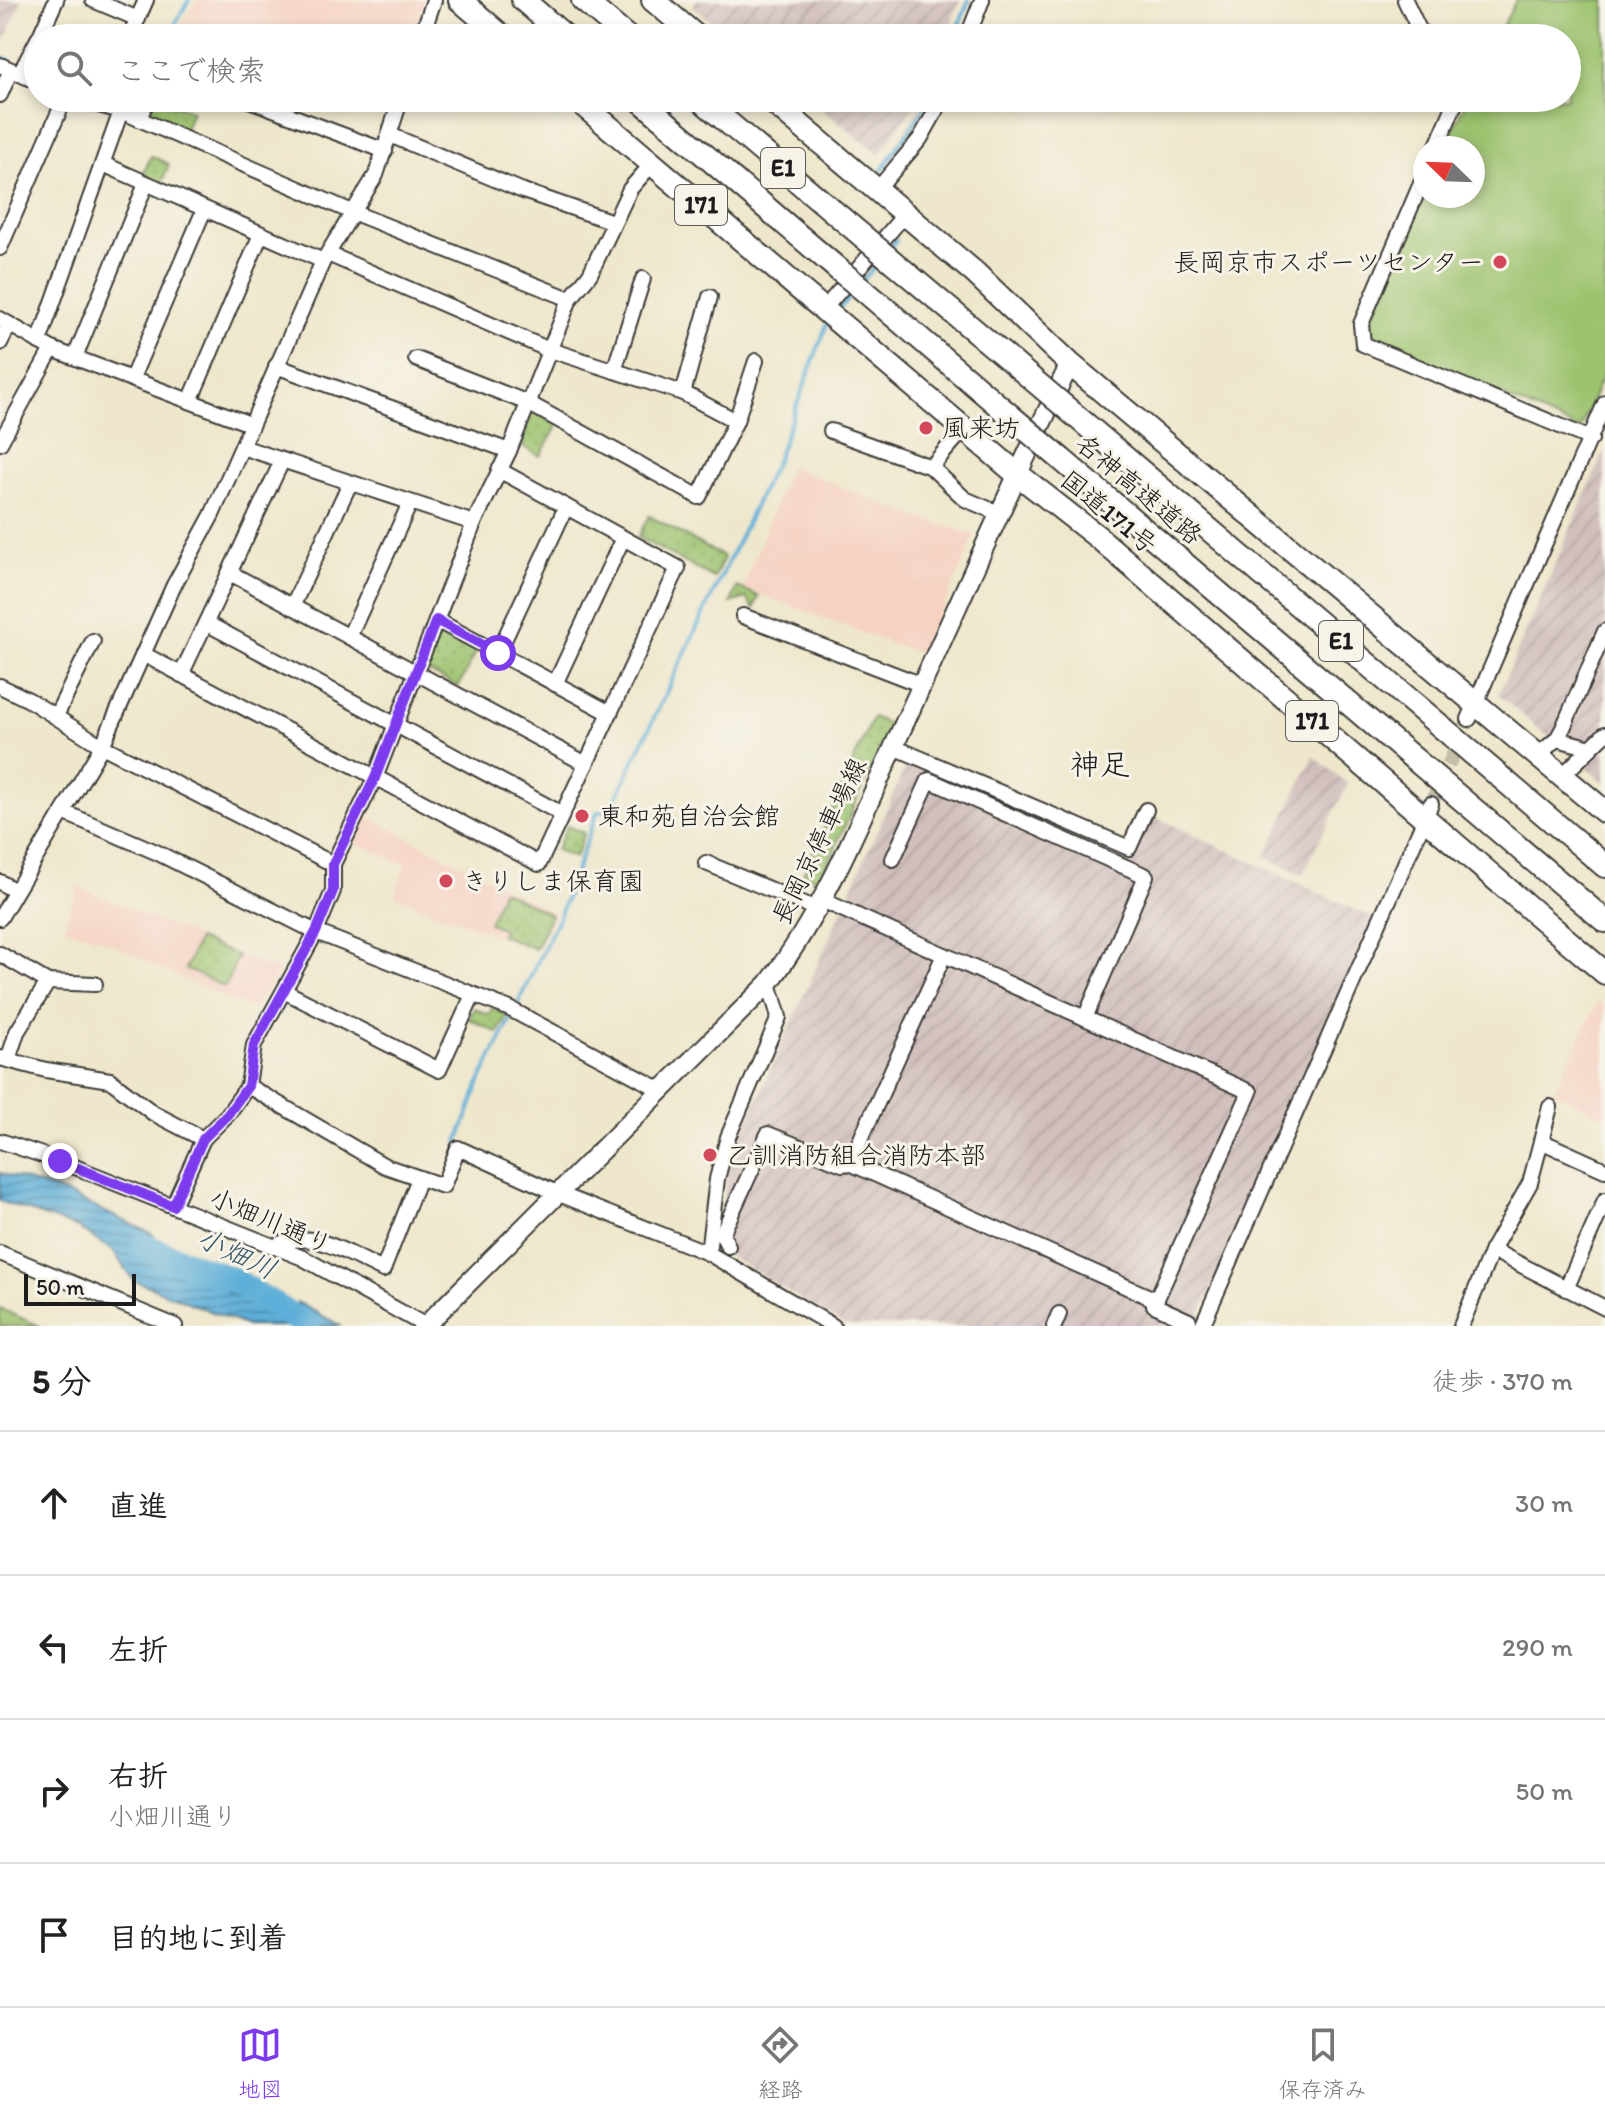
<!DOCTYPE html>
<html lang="ja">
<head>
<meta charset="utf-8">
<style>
	body { margin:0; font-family:Itim,"Klee One",sans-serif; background:#f2f2f2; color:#222 }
	.compass { position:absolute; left:1413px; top:136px; width:72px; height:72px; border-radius:50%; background:#fff; box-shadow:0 4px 12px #0003; rotate:293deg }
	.scale { position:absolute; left:24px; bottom:20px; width:112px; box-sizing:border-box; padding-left:8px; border:4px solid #1c1c1c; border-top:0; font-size:22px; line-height:28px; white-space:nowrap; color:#1c1c1c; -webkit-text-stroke:6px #f7f3e8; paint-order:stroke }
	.stop { position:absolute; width:24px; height:24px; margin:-18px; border:6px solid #7c3aed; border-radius:50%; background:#fff }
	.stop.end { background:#7c3aed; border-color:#fff; box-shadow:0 2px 8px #0008 }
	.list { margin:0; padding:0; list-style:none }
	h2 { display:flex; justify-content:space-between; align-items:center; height:104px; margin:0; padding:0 32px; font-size:34px }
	h2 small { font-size:26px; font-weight:400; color:#767676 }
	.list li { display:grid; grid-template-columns:52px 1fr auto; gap:24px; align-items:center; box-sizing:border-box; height:144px; padding:0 32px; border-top:2px solid #e0e0e0 }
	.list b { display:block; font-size:30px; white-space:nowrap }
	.list p { margin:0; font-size:26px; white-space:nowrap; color:#767676 }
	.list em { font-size:26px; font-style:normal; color:#767676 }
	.icon { flex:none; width:44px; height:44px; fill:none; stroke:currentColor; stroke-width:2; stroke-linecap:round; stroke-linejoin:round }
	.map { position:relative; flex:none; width:1605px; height:1326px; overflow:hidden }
	.search { position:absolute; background:#fff; box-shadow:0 4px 12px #0003; left:24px; right:24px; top:24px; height:88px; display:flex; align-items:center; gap:20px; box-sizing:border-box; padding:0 28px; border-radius:44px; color:#767676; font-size:30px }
	.sheet { height:680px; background:#fff }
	nav { display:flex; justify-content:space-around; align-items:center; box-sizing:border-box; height:112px; border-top:2px solid #e0e0e0; background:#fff; font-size:22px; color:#767676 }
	nav a { display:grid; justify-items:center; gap:4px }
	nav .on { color:#7c3aed }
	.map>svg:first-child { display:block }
	.built { fill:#f5d2c2 }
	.industrial { fill:url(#industrial-furrows) }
	.park { fill:url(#park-dots); stroke:#5c6f44; stroke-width:2 }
	.pitch { fill:#9bc26d; stroke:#5c6f44; stroke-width:2 }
	.water { fill:url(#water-rules); stroke:#3c657a; stroke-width:2 }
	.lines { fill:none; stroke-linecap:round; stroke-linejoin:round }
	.stream { stroke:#5daed8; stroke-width:4 }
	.river { stroke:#5daed8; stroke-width:26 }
	.minor-tunnel { stroke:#c4bea8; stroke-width:14; stroke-dasharray:14 7; stroke-linecap:butt }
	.minor-casing { stroke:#3c3a36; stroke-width:18 }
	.major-casing { stroke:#3c3a36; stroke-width:22 }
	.highway-casing { stroke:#3c3a36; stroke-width:26 }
	.minor { stroke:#fff; stroke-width:14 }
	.major { stroke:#fff; stroke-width:18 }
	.highway { stroke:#fff; stroke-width:22 }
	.highway-bridge-casing { stroke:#3c3a36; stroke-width:26; stroke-linecap:butt }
	.highway-bridge { stroke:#fff; stroke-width:22 }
	.route { stroke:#7c3aed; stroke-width:10 }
	.poi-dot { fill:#d1495b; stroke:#f7f3e8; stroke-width:3 }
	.labels { text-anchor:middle; stroke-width:6; stroke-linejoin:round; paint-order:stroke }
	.shield { fill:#f7f3e8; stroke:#5e5c59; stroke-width:2 }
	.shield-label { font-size:24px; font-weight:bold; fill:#1c1c1c }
	.poi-label { font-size:26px; fill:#1c1c1c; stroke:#f7f3e8; text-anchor:start }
	.street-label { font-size:26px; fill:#1c1c1c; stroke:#f7f3e8 }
	.water-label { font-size:28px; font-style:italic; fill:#365667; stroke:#f7f3e8 }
	.quarter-label { font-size:30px; fill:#1c1c1c; stroke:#f7f3e8 }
</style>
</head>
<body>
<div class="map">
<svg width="1605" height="1326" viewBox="0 0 1605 1326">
	<defs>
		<pattern id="industrial-furrows" width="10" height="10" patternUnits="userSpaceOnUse" patternTransform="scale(2)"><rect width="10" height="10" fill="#d1bfbd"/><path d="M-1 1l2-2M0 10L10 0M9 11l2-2" fill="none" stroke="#b3a4a2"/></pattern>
		<pattern id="park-dots" width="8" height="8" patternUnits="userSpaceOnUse" patternTransform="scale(2)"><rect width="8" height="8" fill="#9bc26d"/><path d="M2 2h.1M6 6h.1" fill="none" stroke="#85a65e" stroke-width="1.8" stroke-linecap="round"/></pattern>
		<pattern id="water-rules" width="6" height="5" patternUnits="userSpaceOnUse" patternTransform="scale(2)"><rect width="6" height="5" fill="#5daed8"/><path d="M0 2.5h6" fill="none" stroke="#4c8dae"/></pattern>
	</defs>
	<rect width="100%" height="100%" fill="#f7f3e8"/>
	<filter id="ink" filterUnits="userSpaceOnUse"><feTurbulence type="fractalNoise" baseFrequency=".0125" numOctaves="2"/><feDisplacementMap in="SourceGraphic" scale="16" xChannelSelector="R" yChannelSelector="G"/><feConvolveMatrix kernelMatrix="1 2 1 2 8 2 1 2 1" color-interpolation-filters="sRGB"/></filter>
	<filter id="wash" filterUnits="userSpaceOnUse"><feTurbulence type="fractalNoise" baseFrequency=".006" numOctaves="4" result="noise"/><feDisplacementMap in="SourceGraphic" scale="32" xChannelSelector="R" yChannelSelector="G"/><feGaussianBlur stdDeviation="1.8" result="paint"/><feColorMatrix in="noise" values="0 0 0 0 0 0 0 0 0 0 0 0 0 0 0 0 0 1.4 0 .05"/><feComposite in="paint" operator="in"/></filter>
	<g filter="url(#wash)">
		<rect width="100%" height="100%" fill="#eee7cb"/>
		<g class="built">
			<polygon points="196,0 424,0 411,38 185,38 175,34"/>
			<polygon points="347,98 391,98 386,112"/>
			<polygon points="790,466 893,508 975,536 922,655 743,588"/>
			<polygon points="367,816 554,913 536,950 394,896 406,865 353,842"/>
			<polygon points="78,886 90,892 279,972 252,1009 159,968 103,939 64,928"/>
			<polygon points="1598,1001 1605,1007 1605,1117 1553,1092"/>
		</g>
		<g class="industrial">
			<polygon points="0,0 22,0 0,51"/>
			<polygon points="697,0 960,0 945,38 732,38 692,6"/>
			<polygon points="808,98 919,98 879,154"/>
			<polygon points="1605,450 1605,783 1498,695"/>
			<polygon points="1314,756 1348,784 1302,875 1265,856"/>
			<polygon points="909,759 1129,852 1147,819 1153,816 1376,919 1195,1326 846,1326 721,1251 717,1243 728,1169 741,1136"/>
		</g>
		<g class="park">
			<polygon points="155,98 192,111 184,132 155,121 150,110"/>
			<polygon points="151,156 169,164 161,185 142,177"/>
			<polygon points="535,412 558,425 540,456 522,446 530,415"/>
			<polygon points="649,516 724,557 714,578 638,537"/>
			<polygon points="737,587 759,596 754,609 746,598 731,603"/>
			<polygon points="447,630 479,647 458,687 429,672 426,665 439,632"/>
			<polygon points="873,717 891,725 820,881 803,874"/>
			<polygon points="567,826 584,833 575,858 556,850"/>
			<polygon points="502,890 551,915 535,949 501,935 503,929 489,923"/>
			<polygon points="198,939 238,956 225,987 185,969"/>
			<polygon points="474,1008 489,1015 492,1008 507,1015 498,1033 469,1019"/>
		</g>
		<g class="pitch">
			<polygon points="1516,0 1605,0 1605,369 1580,430 1386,345 1367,328 1425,194 1473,196 1473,148 1445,148 1467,98 1567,98 1567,38 1497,38"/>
			<polygon points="0,1309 40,1326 0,1326"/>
		</g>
		<polygon class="water" points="0,1173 58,1190 151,1233 186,1267 236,1297 295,1309 297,1302 341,1326 247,1326 133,1280 113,1251 78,1228 0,1201"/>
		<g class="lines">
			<g class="stream">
				<polyline points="167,38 189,0"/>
				<polyline points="954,38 969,0"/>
				<polyline points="0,56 10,60"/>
				<polyline points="37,73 38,74"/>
				<polyline points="108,100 132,103 134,98"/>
				<polyline points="882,170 931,98"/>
				<polyline points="889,249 896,240"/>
				<polyline points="863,280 881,259"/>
				<polyline points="837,311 855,290"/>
				<polyline points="516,1007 560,915 597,812 610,811 776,461 827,324"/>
				<polyline points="458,1142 479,1084 512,1015"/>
			</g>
			<polyline class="river" points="143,1246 235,1281 308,1326"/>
		</g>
	</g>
	<g filter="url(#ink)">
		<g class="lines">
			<polyline class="minor-tunnel" points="1431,804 1469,719"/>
			<defs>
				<g id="minor">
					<polyline points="93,0 138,19"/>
					<polyline points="1405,0 1423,38"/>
					<polyline points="39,38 56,0"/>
					<polyline points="129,38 146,0"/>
					<polyline points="421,38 434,0"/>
					<polyline points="967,38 982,0"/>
					<polyline points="0,65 38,82"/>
					<polyline points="20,73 38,39"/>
					<polyline points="0,95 11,70"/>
					<polyline points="72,98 121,111 352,212 570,299"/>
					<polyline points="244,98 385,151"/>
					<polyline points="139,119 148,98"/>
					<polyline points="390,135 523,191 613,222"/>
					<polyline points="1436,148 1454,106 1451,98"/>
					<polyline points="103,164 323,261"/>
					<polyline points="1425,174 1361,324 1363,344 1591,439"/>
					<polyline points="877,190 920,139 943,98"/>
					<polyline points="0,248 65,98"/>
					<polyline points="328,254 547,349 683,393 736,421"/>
					<polyline points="824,309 905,214"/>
					<polyline points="0,319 52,349 250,424"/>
					<polyline points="39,342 121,111"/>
					<polyline points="0,343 9,325"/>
					<polyline points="75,357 146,184"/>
					<polyline points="416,359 528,403 699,497 736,421 756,361"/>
					<polyline points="276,366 509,451"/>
					<polyline points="614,371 643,279"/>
					<polyline points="132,378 204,210"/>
					<polyline points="683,393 710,297"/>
					<polyline points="190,401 261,234"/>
					<polyline points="831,431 931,467 964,429"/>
					<polyline points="0,443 52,349"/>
					<polyline points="242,447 474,523"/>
					<polyline points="931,467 965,499 998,513"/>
					<polyline points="230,573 586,764"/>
					<polyline points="292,607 350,483"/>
					<polyline points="743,616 922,685"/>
					<polyline points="436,620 610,713"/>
					<polyline points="206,623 562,814"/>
					<polyline points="349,637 410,503"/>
					<polyline points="498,653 566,507"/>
					<polyline points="143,654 539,864 678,568 499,470"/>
					<polyline points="181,675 282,461"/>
					<polyline points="555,684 623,538"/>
					<polyline points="0,686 29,700 102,746 333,864"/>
					<polyline points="56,716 93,641"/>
					<polyline points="1469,719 1605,403"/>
					<polyline points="1557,739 1591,748"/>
					<polyline points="894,747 1129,848 1146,810"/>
					<polyline points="1538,755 1557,739 1563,728 1605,631"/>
					<polyline points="1562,776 1605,734"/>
					<polyline points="63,812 156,852 316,932 510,1009 661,1090"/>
					<polyline points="893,859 929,780 1146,876 1085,1018"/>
					<polyline points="706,863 819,910"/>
					<polyline points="0,882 15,891"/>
					<polyline points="824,901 1250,1092 1154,1305 1189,1321"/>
					<polyline points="0,918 102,746 174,585 212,515 323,261 376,175 401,98"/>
					<polyline points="0,954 48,982 95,984"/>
					<polyline points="944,955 850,1163 1156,1300"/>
					<polyline points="284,991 439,1070 473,995"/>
					<polyline points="0,1058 46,1070 110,1080 153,1113 203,1139 228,1114 248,1086 254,1045 316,932 333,891 333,864 375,778 474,523 509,451 570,299 590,274 630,189 652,164"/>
					<polyline points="8,1060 17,1032 48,982"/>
					<polyline points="248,1086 385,1166 443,1186 458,1148 559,1194 708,1253 833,1326"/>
					<polyline points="0,1141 60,1161 303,1258 426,1326"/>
					<polyline points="1541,1141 1605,1170"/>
					<polyline points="173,1206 203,1139"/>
					<polyline points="728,1246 722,1234 768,1134 842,1164 850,1163"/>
					<path d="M274,1247C309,1225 349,1255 383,1270L419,1178"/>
					<polyline points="1492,1250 1605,1308"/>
					<polyline points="0,1253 175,1326"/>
					<polyline points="708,1253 717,1179 728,1137 779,1017 769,983"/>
					<polyline points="1566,1289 1605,1200"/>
					<polyline points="1054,1326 1059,1314"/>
					<polyline points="1202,1326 1431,804"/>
					<polyline points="1461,1326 1492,1250 1530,1183 1550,1107"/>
				</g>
				<path id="major" d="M425,1326L769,983C826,907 860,821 899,735C956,611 1010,486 1070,364"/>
				<g id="highway">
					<polyline points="460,0 504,38"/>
					<polyline points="523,0 567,38"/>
					<polyline points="583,0 628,38"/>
					<polyline points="653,0 698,38"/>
					<polyline points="575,98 1016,473 1099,538 1605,973"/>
					<polyline points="638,98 839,270"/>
					<polyline points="699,98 866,239"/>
					<polyline points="768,98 975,273 1070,364 1605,812"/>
					<polyline points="886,256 1012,362"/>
					<polyline points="860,287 1000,407"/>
					<polyline points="1077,417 1605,866"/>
					<polyline points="1061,459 1605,921"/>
				</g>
			</defs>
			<use href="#minor" class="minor-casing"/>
			<use href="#major" class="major-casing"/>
			<use href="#highway" class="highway-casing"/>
			<use href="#minor" class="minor"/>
			<use href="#major" class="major"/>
			<use href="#highway" class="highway"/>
			<defs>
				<g id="highway-bridge">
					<polyline points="866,239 886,256"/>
					<polyline points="839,270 860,287"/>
					<polyline points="1012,362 1077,417"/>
					<polyline points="1000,407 1061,459"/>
				</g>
			</defs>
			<use href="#highway-bridge" class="highway-bridge-casing"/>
			<use href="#highway-bridge" class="highway-bridge"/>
		</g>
	</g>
	<g class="lines" filter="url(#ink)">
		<polyline class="route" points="60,1161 173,1206 203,1139 228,1114 248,1086 254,1045 316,932 333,891 333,864 375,778 436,620 498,653"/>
	</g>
	<g class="poi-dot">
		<circle cx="1500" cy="262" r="8"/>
		<circle cx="926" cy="428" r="8"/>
		<circle cx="582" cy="816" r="8"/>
		<circle cx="446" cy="881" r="8"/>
		<circle cx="710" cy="1155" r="8"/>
	</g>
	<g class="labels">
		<g class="shield">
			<rect x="761" y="148" width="44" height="40" rx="6"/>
			<rect x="675" y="185" width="52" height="40" rx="6"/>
			<rect x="1319" y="621" width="44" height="40" rx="6"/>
			<rect x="1286" y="701" width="52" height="40" rx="6"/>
		</g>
		<g class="shield-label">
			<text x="783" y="176">E1</text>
			<text x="701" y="213">171</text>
			<text x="1341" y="649">E1</text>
			<text x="1312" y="729">171</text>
		</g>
		<g class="poi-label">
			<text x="1484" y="271" text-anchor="end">長岡京市スポーツセンター</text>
			<text x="942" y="437">風来坊</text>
			<text x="598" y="825">東和苑自治会館</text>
			<text x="462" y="890">きりしま保育園</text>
			<text x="726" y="1164">乙訓消防組合消防本部</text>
		</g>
		<g class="street-label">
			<text transform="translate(1139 489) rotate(40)" y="9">名神高速道路</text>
			<text transform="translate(1109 512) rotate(39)" y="9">国道171号</text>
			<text transform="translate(819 841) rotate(-64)" y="9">長岡京停車場線</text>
			<text transform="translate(271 1221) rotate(23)" y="9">小畑川通り</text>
		</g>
		<g class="water-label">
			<text transform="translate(237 1253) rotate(25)" y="10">小畑川</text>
		</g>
		<g class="quarter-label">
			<text x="1100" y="775">神足</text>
		</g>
	</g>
</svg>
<svg class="compass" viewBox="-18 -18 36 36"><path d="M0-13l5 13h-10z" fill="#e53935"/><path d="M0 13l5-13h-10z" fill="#767676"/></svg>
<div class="scale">50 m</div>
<div class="stop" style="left:498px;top:653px"></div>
<div class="stop end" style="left:60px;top:1161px"></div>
<div class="search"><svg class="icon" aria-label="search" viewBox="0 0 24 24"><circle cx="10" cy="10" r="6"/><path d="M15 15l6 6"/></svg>ここで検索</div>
</div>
<section class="sheet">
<h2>5 分<small>徒歩 · 370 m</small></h2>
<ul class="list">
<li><svg class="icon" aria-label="ahead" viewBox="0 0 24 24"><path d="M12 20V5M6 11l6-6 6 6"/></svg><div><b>直進</b></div><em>30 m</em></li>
<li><svg class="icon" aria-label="left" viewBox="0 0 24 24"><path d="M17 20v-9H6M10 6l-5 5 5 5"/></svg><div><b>左折</b></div><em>290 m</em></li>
<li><svg class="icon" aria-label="right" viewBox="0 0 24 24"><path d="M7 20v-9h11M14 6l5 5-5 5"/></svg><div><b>右折</b><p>小畑川通り</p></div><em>50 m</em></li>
<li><svg class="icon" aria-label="arrive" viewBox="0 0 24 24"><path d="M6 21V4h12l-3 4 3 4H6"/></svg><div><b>目的地に到着</b></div></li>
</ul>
</section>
<nav>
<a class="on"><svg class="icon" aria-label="map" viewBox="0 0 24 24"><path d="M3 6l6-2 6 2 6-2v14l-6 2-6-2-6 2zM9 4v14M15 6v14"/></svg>地図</a>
<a><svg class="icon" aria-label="directions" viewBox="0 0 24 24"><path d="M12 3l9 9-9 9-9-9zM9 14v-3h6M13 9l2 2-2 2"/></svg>経路</a>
<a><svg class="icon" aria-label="saved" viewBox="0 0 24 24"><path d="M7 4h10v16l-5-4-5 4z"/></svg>保存済み</a>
</nav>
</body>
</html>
